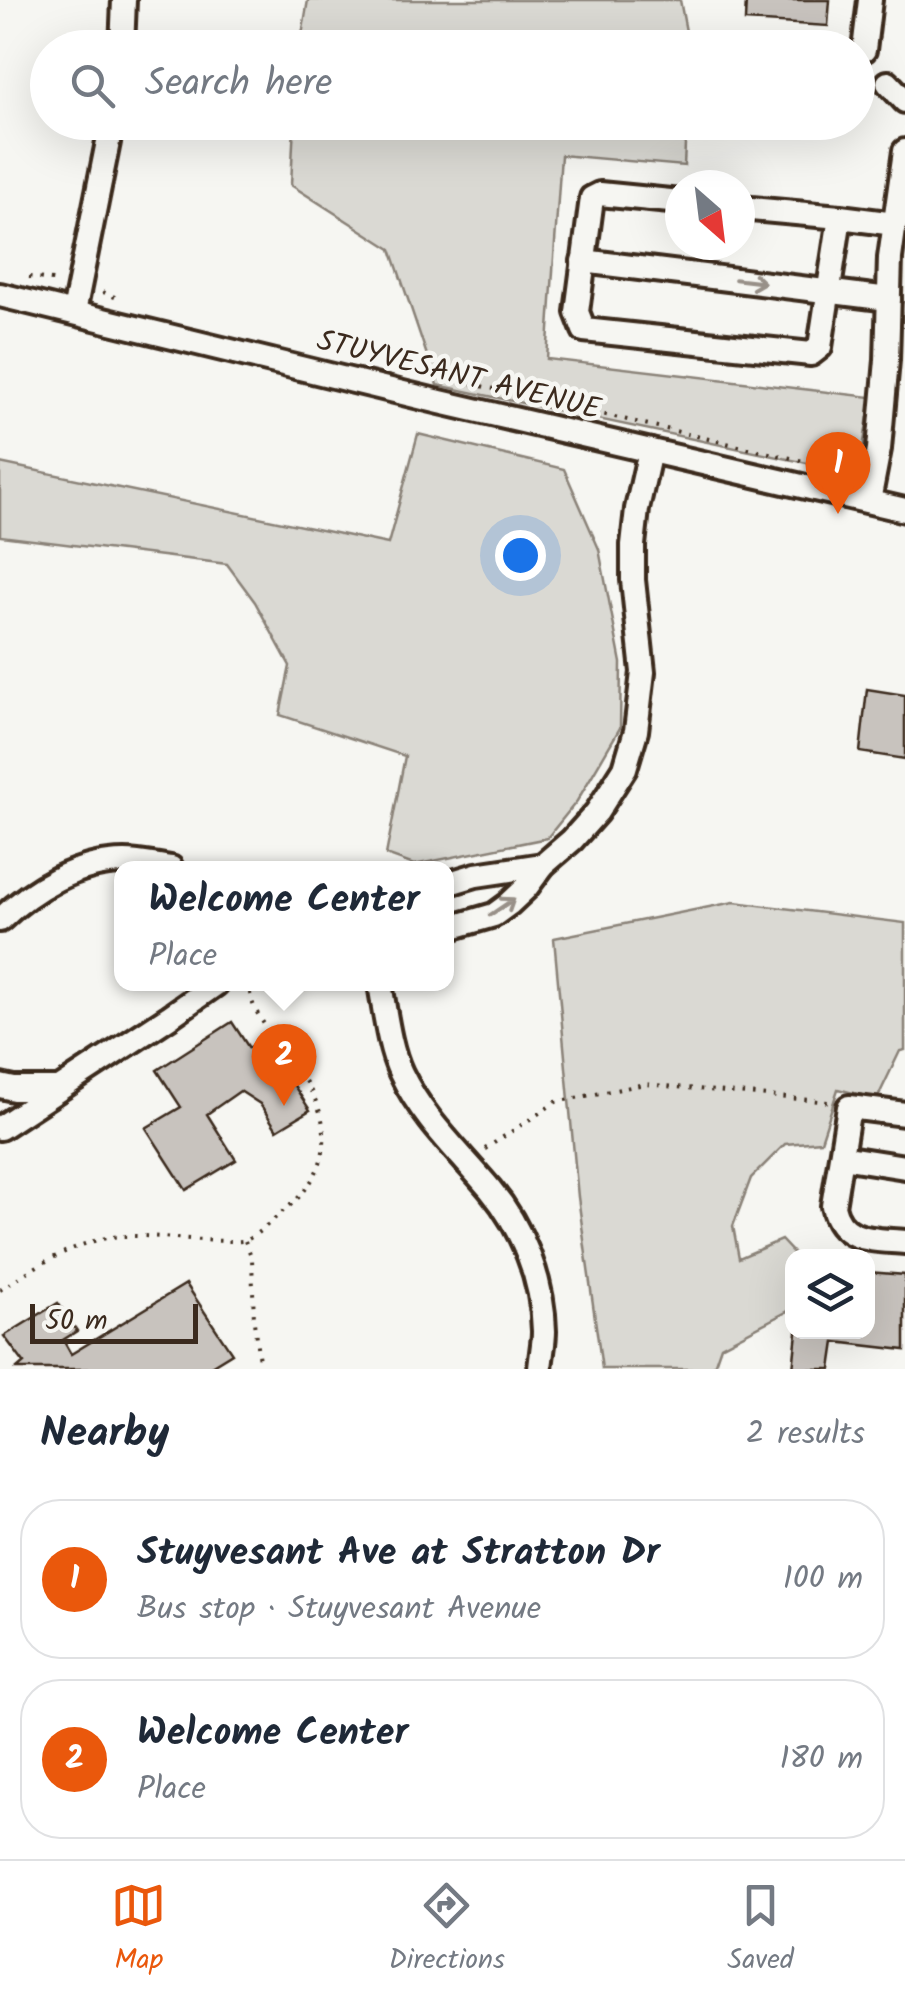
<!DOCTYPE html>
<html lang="en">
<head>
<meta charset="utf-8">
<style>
	body { margin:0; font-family:Kalam,sans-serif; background:#f6f6f7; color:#1f2937 }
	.controls { position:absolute; right:30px; bottom:30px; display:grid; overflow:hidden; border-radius:20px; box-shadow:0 10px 40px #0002 }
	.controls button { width:90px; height:90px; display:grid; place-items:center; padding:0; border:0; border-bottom:2px solid #e0e1e3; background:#fff; color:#1f2937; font:50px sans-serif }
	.compass { position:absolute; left:665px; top:170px; width:90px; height:90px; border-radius:50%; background:#fff; box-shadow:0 10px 40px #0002; rotate:152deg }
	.scale { position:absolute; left:30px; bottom:25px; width:168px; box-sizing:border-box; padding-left:10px; border:5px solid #3b2a1e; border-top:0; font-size:28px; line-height:35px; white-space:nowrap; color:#3b2a1e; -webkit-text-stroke:8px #f6f6f2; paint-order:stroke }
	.you { position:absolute; left:520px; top:555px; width:35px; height:35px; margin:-25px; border:8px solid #fff; border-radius:50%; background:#1a73e8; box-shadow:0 0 0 15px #1a73e833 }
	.badge { display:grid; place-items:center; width:65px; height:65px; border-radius:50%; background:#ea580c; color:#fff; font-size:32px; font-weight:700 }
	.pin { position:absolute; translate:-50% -82px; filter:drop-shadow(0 2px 5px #0008) }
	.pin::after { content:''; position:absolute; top:52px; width:35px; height:30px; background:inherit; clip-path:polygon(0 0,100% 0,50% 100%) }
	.popup { position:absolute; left:114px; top:861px; width:340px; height:130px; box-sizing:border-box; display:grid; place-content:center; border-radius:20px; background:#fff; filter:drop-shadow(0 2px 8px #0005); font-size:32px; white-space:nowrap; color:#747a83 }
	.popup b { font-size:38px; color:#1f2937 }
	.popup::after { content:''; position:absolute; left:50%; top:100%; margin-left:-20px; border:20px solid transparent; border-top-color:#fff }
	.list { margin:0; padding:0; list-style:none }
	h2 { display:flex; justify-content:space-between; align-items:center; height:130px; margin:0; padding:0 40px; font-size:42px }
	h2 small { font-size:32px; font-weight:400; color:#747a83 }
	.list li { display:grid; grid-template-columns:65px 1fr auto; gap:30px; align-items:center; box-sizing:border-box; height:160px; margin:0 20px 20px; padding:0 20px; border:2px solid #e0e1e3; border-radius:40px }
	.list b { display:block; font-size:38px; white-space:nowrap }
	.list p { margin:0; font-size:32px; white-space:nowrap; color:#747a83 }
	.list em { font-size:32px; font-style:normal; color:#747a83 }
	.icon { flex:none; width:55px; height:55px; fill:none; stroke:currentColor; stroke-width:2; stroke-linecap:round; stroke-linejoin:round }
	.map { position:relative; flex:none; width:905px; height:1369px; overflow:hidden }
	.search { position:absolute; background:#fff; box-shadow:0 10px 40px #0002; left:30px; right:30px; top:30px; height:110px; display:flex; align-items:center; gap:25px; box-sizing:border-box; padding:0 35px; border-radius:55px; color:#747a83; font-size:38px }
	.sheet { height:490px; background:#fff }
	nav { display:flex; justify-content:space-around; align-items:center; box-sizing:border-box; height:140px; border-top:2px solid #e0e1e3; background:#fff; font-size:28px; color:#747a83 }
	nav a { display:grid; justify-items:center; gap:5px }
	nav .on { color:#ea580c }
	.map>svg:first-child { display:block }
	.green { fill:#dad9d3; stroke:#8a8278; stroke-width:2.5 }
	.building { fill:#c8c3be; stroke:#3b2a1e; stroke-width:2.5 }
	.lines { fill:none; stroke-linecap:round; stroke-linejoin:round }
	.minor-casing { stroke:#3b2a1e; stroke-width:30 }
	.path { stroke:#3b2a1e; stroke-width:4; stroke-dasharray:2.5 8; stroke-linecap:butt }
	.minor { stroke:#f6f6f2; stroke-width:22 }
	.oneway { stroke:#989088 }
	.labels { text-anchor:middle; stroke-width:9; stroke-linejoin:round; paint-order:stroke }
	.street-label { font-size:30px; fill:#3b2a1e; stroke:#f6f6f2 }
</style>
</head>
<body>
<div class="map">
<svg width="905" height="1369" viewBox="0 0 905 1369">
	<rect width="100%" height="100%" fill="#f6f6f2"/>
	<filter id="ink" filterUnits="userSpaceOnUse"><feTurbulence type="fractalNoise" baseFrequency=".01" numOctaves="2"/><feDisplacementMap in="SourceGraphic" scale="20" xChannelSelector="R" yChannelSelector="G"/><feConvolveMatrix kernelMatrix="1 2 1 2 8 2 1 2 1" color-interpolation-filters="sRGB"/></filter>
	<g filter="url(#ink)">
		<g class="green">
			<polygon points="308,0 680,0 689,47 300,47"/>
			<polygon points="294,123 686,123 684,166 561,155 547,359 871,397 859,474 437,385 391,249 291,185"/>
			<polygon points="418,434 564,469 599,549 621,663 620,728 577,801 547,838 414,865 386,855 405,756 280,715 290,666 255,602 227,564 0,536 0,463 388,544"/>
			<polygon points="734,902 905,923 905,1050 900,1051 877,1099 838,1089 821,1141 785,1144 751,1178 733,1226 739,1258 781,1240 796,1256 792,1256 792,1309 721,1346 713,1369 602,1369 578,1197 554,938"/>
		</g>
		<g class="building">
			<polygon points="746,0 830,0 828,26 745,21"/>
			<polygon points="867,689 905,695 905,759 860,752"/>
			<polygon points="232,1022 249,1048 263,1038 310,1110 277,1130 260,1104 240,1091 207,1114 236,1160 186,1190 146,1128 181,1107 157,1070"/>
			<polygon points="868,1272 905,1275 905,1350 835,1342 831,1369 793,1369 797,1332 868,1332"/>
			<polygon points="186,1284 232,1353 206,1369 17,1369 24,1363 4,1336 58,1303 77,1331 63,1340 71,1354"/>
		</g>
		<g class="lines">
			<defs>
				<g id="minor">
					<polyline points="122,48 124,0"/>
					<polyline points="864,50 870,0"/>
					<polyline points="888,83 905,101"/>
					<polyline points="680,202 600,194 592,198 577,312 584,330 811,354 820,347 840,217 740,208"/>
					<polyline points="840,217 895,224"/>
					<polyline points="583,261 889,299"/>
					<polyline points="0,295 440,402 905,510"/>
					<polyline points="74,312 112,122"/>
					<polyline points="869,501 879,449 887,360 890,258 905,151"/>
					<polyline points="446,884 476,875 543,865"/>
					<path d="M0,920C33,888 78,862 125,862C140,862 156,866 171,868"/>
					<polyline points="446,929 494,915 509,904 526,888 543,865 572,840 597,812 625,768 636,731 643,672 633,580 633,545 637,509 650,451"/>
					<path d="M380,984C385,1011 389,1048 401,1073C423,1119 458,1151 490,1189C522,1227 543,1280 544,1331C544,1343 541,1356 540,1369"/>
					<polyline points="0,1086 14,1089 56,1089"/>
					<path d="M905,1114L849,1107L833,1206C841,1243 874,1239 905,1242"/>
					<polyline points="0,1128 169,1017 216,984"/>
					<polyline points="841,1157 905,1167"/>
				</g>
			</defs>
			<use href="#minor" class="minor-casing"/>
			<g class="path">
				<polyline points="29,277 60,281"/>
				<polyline points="103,292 122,300"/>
				<polyline points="451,379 851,472"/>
				<polyline points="485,1149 556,1102 645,1084 829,1102"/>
				<polyline points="245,1241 252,1258 254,1322 260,1369"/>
				<path d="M0,1290C33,1267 83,1237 124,1236C159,1235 195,1241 230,1241C235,1241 241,1242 246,1240C255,1237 278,1215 287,1208C307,1192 322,1169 324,1144C329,1077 244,1026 250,984"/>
			</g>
			<use href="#minor" class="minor"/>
		</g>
		<defs><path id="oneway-shaft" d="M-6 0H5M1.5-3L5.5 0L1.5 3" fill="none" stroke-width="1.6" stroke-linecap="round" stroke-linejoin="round" transform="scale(2.5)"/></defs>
		<g class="oneway">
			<use href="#oneway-shaft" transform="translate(750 281) rotate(7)"/>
			<use href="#oneway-shaft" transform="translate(502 907) rotate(-34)"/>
		</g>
	</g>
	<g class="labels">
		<g class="street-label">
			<text transform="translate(459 374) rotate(14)" y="10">STUYVESANT AVENUE</text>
		</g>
	</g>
</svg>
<div class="controls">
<button><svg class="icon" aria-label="layers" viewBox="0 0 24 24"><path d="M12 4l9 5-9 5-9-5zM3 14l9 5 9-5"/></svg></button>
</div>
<svg class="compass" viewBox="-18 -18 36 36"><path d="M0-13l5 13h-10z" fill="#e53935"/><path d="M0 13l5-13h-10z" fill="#747a83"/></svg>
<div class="scale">50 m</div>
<div class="you"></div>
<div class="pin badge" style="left:838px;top:514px">1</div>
<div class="pin badge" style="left:284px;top:1106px">2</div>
<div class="popup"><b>Welcome Center</b>Place</div>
<div class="search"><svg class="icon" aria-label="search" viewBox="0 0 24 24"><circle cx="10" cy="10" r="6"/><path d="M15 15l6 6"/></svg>Search here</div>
</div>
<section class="sheet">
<h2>Nearby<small>2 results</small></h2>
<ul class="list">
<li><span class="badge">1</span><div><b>Stuyvesant Ave at Stratton Dr</b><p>Bus stop · Stuyvesant Avenue</p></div><em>100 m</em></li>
<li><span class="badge">2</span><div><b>Welcome Center</b><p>Place</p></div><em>180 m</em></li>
</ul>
</section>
<nav>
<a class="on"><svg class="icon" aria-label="map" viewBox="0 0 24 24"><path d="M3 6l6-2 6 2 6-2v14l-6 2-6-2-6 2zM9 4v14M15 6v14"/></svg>Map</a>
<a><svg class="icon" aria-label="directions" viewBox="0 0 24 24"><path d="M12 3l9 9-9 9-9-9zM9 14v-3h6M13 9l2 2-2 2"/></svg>Directions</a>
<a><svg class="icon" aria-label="saved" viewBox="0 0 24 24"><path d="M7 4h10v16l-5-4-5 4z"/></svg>Saved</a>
</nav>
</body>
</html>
